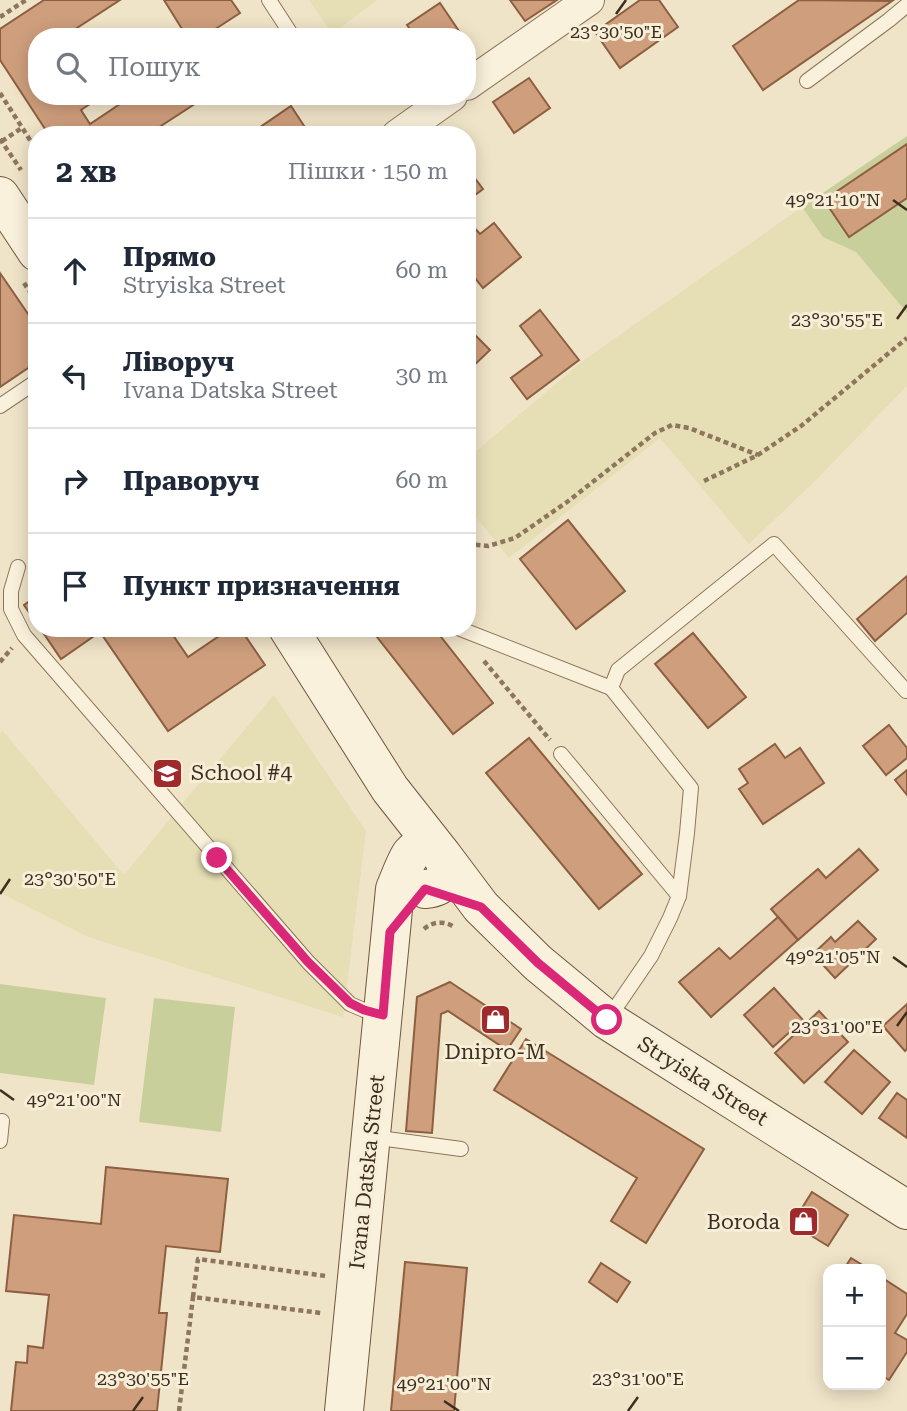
<!DOCTYPE html>
<html lang="uk">
<head>
<meta charset="utf-8">
<style>
	body { margin:0; font-family:"Roboto Serif",serif; background:#f2f2f3; color:#1f2937 }
	.controls { position:absolute; right:21px; bottom:21px; display:grid; overflow:hidden; border-radius:14px; box-shadow:0 4px 18px #0003 }
	.controls button { width:63px; height:63px; display:grid; place-items:center; padding:0; border:0; border-bottom:2px solid #e0e1e3; background:#fff; color:#1f2937; font:35px sans-serif }
	.stop { position:absolute; width:21px; height:21px; margin:-16px; border:5px solid #db2777; border-radius:50%; background:#fff }
	.stop.end { background:#db2777; border-color:#fff; box-shadow:0 2px 7px #0008 }
	.list { margin:0; padding:0; list-style:none }
	h2 { display:flex; justify-content:space-between; align-items:center; height:91px; margin:0; padding:0 28px; font-size:30px }
	h2 small { font-size:23px; font-weight:400; color:#747a83 }
	.list li { display:grid; grid-template-columns:46px 1fr auto; gap:21px; align-items:center; box-sizing:border-box; height:105px; padding:0 28px; border-top:2px solid #e0e1e3 }
	.list b { display:block; font-size:26px; white-space:nowrap }
	.list p { margin:0; font-size:23px; white-space:nowrap; color:#747a83 }
	.list em { font-size:23px; font-style:normal; color:#747a83 }
	.icon { flex:none; width:38px; height:38px; fill:none; stroke:currentColor; stroke-width:2; stroke-linecap:round; stroke-linejoin:round }
	.map { position:relative; flex:none; width:907px; height:1411px; overflow:hidden }
	.search { position:absolute; background:#fff; box-shadow:0 4px 18px #0003; left:28px; top:28px; width:448px; height:77px; display:flex; align-items:center; gap:18px; box-sizing:border-box; padding:0 24px; border-radius:28px; color:#747a83; font-size:26px }
	.panel { position:absolute; background:#fff; box-shadow:0 4px 18px #0003; left:28px; top:126px; width:448px; height:511px; border-radius:28px }
	.map>svg:first-child { display:block }
	.farmland { fill:#e6deb5 }
	.green { fill:#c9cf9b }
	.building { fill:#cf9f7d; stroke:#8d5f41; stroke-width:2 }
	.lines { fill:none; stroke-linecap:round; stroke-linejoin:round }
	.lane-casing { stroke:#8d765c; stroke-width:16 }
	.street-casing { stroke:#8d765c; stroke-width:32 }
	.secondary-casing { stroke:#6f573f; stroke-width:40 }
	.path { stroke:#8d765c; stroke-width:4.5; stroke-dasharray:5 3.5; stroke-linecap:butt }
	.lane { stroke:#faf1dc; stroke-width:14 }
	.street { stroke:#faf1dc; stroke-width:30 }
	.secondary { stroke:#faf1dc; stroke-width:38 }
	.route { stroke:#db2777; stroke-width:9 }
	.ticks { fill:none; stroke:#3d2e20; stroke-width:2.5 }
	.labels { text-anchor:middle; stroke-width:6; stroke-linejoin:round; paint-order:stroke }
	.poi-label { font-size:21px; fill:#3d2e20; stroke:#f7eed8; text-anchor:start }
	.street-label { font-size:21px; fill:#3d2e20; stroke:#f7eed8 }
	.ticks-label { font-size:18px; text-anchor:middle; fill:#3d2e20; stroke:#f7eed8; stroke-width:6; stroke-linejoin:round; paint-order:stroke }
</style>
</head>
<body>
<div class="map">
<svg width="907" height="1411" viewBox="0 0 907 1411">
	<rect width="100%" height="100%" fill="#f0e4c8"/>
	<g class="farmland">
		<polygon points="309,0 377,0 332,34"/>
		<polygon points="802,207 823,237 856,252 907,313 907,386 816,480 749,544 660,438 509,558 467,506 467,459 584,360"/>
		<polygon points="274,695 366,831 343,1017 88,937 0,893 0,734 2,730 124,875 191,793"/>
	</g>
	<g class="green">
		<polygon points="907,136 907,313 856,252 823,237 802,207"/>
		<polygon points="0,984 106,998 94,1085 0,1073"/>
		<polygon points="154,998 235,1007 221,1132 139,1122"/>
	</g>
	<g class="building">
		<polygon points="44,0 120,0 63,37 37,37 37,96 102,96 81,110 90,124 132,96 207,96 147,135 49,135 0,60 0,29"/>
		<polygon points="164,0 231,0 240,13 203,37 187,37"/>
		<polygon points="510,0 557,0 525,21"/>
		<polygon points="640,0 659,0 678,27 620,68 595,32"/>
		<polygon points="799,0 892,1 763,90 733,46"/>
		<polygon points="440,3 463,37 416,37 407,25"/>
		<polygon points="529,78 550,108 514,133 493,102"/>
		<polygon points="291,106 310,135 255,135 253,132"/>
		<polygon points="907,144 907,198 849,237 824,200"/>
		<polygon points="468,169 483,189 467,201 467,170"/>
		<polygon points="470,223 480,234 494,223 521,257 483,288 471,273 467,276 467,225"/>
		<polygon points="0,273 37,327 37,362 0,387"/>
		<polygon points="540,310 579,360 527,399 511,378 542,355 520,326"/>
		<polygon points="467,327 490,350 467,372"/>
		<polygon points="568,520 625,591 576,629 520,559"/>
		<polygon points="907,576 907,613 875,641 857,619"/>
		<polygon points="37,596 37,624 24,605"/>
		<polygon points="40,628 168,628 188,657 231,628 240,628 265,665 168,731 100,632 61,659"/>
		<polygon points="370,628 434,628 493,703 453,734"/>
		<polygon points="693,633 746,697 708,728 655,664"/>
		<polygon points="889,725 907,748 907,758 886,775 863,746"/>
		<polygon points="529,738 642,874 599,909 486,773"/>
		<polygon points="775,744 785,758 800,748 824,783 763,824 739,789 748,783 739,769"/>
		<polygon points="907,770 907,795 895,780"/>
		<polygon points="859,849 878,870 798,940 771,909 818,869 826,878"/>
		<polygon points="778,917 798,940 711,1017 679,982 719,948 730,959"/>
		<polygon points="858,921 876,939 835,978 813,954 831,937 835,942"/>
		<polygon points="450,982 521,1029 507,1050 448,1011 441,1014 432,1133 406,1131 417,997"/>
		<polygon points="774,988 803,1020 773,1047 744,1015"/>
		<polygon points="907,1004 907,1049 905,1051 883,1026"/>
		<polygon points="819,1011 848,1042 804,1083 775,1053"/>
		<polygon points="526,1039 704,1149 646,1243 611,1221 637,1178 494,1090"/>
		<polygon points="854,1050 890,1082 862,1114 825,1082"/>
		<polygon points="897,1093 907,1100 907,1138 879,1118"/>
		<polygon points="106,1167 228,1179 220,1252 166,1246 159,1313 167,1313 157,1411 11,1411 16,1362 27,1363 28,1346 43,1348 49,1295 6,1291 14,1215 101,1224"/>
		<polygon points="812,1192 848,1215 828,1246 792,1224"/>
		<polygon points="851,1258 869,1269 844,1269"/>
		<polygon points="405,1262 467,1268 454,1411 391,1411"/>
		<polygon points="601,1263 630,1282 617,1302 589,1282"/>
		<polygon points="881,1277 907,1294 907,1314 895,1333 907,1340 907,1352 889,1380 881,1375"/>
	</g>
	<g class="lines">
		<defs>
			<g id="lane">
				<polyline points="269,0 293,37"/>
				<polyline points="807,81 889,20 907,5"/>
				<polyline points="0,406 37,381"/>
				<polyline points="18,567 11,591 11,609 24,635 308,962 350,1004 364,1010 381,1015"/>
				<polyline points="458,628 611,688"/>
				<polyline points="561,754 679,896"/>
				<polyline points="608,1019 651,956 670,918 679,896 687,833 691,788 611,688 618,670 774,544 906,691"/>
				<polyline points="372,1137 461,1149"/>
				<polyline points="0,1141 2,1121"/>
			</g>
			<g id="street">
				<polyline points="467,85 589,0"/>
				<polyline points="397,135 452,96"/>
			</g>
			<g id="secondary">
				<polyline points="0,196 37,252"/>
				<polyline points="288,628 390,789 442,855 481,907 538,963 607,1020 907,1210"/>
				<path d="M344,1411L395,889C399,880 406,860 411,854C436,826 469,886 425,889"/>
			</g>
		</defs>
		<use href="#lane" class="lane-casing"/>
		<use href="#street" class="street-casing"/>
		<use href="#secondary" class="secondary-casing"/>
		<g class="path">
			<polyline points="0,17 26,0"/>
			<polyline points="0,93 37,151"/>
			<polyline points="0,139 21,170"/>
			<polyline points="2,141 22,128"/>
			<polyline points="24,283 37,302"/>
			<polyline points="704,481 758,455 801,426 907,338"/>
			<polyline points="467,544 488,546 515,538 567,502 655,433 672,425 689,428 758,455"/>
			<polyline points="484,661 550,740"/>
			<polyline points="0,662 12,648"/>
			<path d="M424,929C432,922 444,920 454,927"/>
			<polyline points="193,1297 198,1259 326,1276"/>
			<polyline points="179,1411 193,1297 321,1313"/>
		</g>
		<use href="#lane" class="lane"/>
		<use href="#street" class="street"/>
		<use href="#secondary" class="secondary"/>
	</g>
	<g class="lines">
		<polyline class="route" points="217,858 308,962 350,1003 364,1010 383,1015 390,932 425,889 481,907 538,963 607,1020"/>
	</g>
	<path class="ticks" d="M616,14L626,0M893,200L907,210M897,319L907,305M0,894L10,879M893,957L907,967M897,1026L907,1012M0,1090L14,1100M444,1401L459,1411M133,1411L143,1397M628,1411L638,1397"/>
	<defs>
		<symbol id="school-square" viewBox="-11 -11 22 22"><rect x="-9" y="-9" width="18" height="18" rx="4" fill="#9e2a2b" stroke="#f7eed8"/><path d="M0-5L7-2L0 1L-7-2ZM-4 1L0 2.5L4 1V4Q0 6-4 4Z" fill="#fff"/></symbol>
		<symbol id="shop-square" viewBox="-11 -11 22 22"><rect x="-9" y="-9" width="18" height="18" rx="4" fill="#9e2a2b" stroke="#f7eed8"/><path d="M-5-2.5h2.3a2.7 3.5 0 0 1 5.4 0H5L5.5 6h-11ZM-1.5-2.5h3a1.5 2.3 0 0 0-3 0Z" fill="#fff"/></symbol>
	</defs>
	<g fill-rule="evenodd">
		<use href="#school-square" x="150" y="756" width="35" height="35"/>
		<use href="#shop-square" x="478" y="1002" width="35" height="35"/>
		<use href="#shop-square" x="786" y="1204" width="35" height="35"/>
	</g>
	<g class="labels">
		<g class="poi-label">
			<text x="191" y="780">School #4</text>
			<text x="495" y="1059" text-anchor="middle">Dnipro-M</text>
			<text x="780" y="1229" text-anchor="end">Boroda</text>
		</g>
		<g class="street-label">
			<text transform="translate(703 1081) rotate(32)" y="7">Stryiska Street</text>
			<text transform="translate(367 1172) rotate(-84)" y="7">Ivana Datska Street</text>
		</g>
	</g>
	<g class="ticks-label">
		<text x="616" y="38">23°30'50"E</text>
		<text x="833" y="206">49°21'10"N</text>
		<text x="837" y="326">23°30'55"E</text>
		<text x="70" y="885">23°30'50"E</text>
		<text x="833" y="963">49°21'05"N</text>
		<text x="837" y="1033">23°31'00"E</text>
		<text x="74" y="1106">49°21'00"N</text>
		<text x="143" y="1385">23°30'55"E</text>
		<text x="638" y="1385">23°31'00"E</text>
		<text x="444" y="1390">49°21'00"N</text>
	</g>
</svg>
<div class="controls">
<button>+</button>
<button>−</button>
</div>
<div class="stop" style="left:607px;top:1020px"></div>
<div class="stop end" style="left:217px;top:858px"></div>
<div class="search"><svg class="icon" aria-label="search" viewBox="0 0 24 24"><circle cx="10" cy="10" r="6"/><path d="M15 15l6 6"/></svg>Пошук</div>
<section class="panel">
<h2>2 хв<small>Пішки · 150 m</small></h2>
<ul class="list">
<li><svg class="icon" aria-label="ahead" viewBox="0 0 24 24"><path d="M12 20V5M6 11l6-6 6 6"/></svg><div><b>Прямо</b><p>Stryiska Street</p></div><em>60 m</em></li>
<li><svg class="icon" aria-label="left" viewBox="0 0 24 24"><path d="M17 20v-9H6M10 6l-5 5 5 5"/></svg><div><b>Ліворуч</b><p>Ivana Datska Street</p></div><em>30 m</em></li>
<li><svg class="icon" aria-label="right" viewBox="0 0 24 24"><path d="M7 20v-9h11M14 6l5 5-5 5"/></svg><div><b>Праворуч</b></div><em>60 m</em></li>
<li><svg class="icon" aria-label="arrive" viewBox="0 0 24 24"><path d="M6 21V4h12l-3 4 3 4H6"/></svg><div><b>Пункт призначення</b></div></li>
</ul>
</section>
</div>
</body>
</html>
